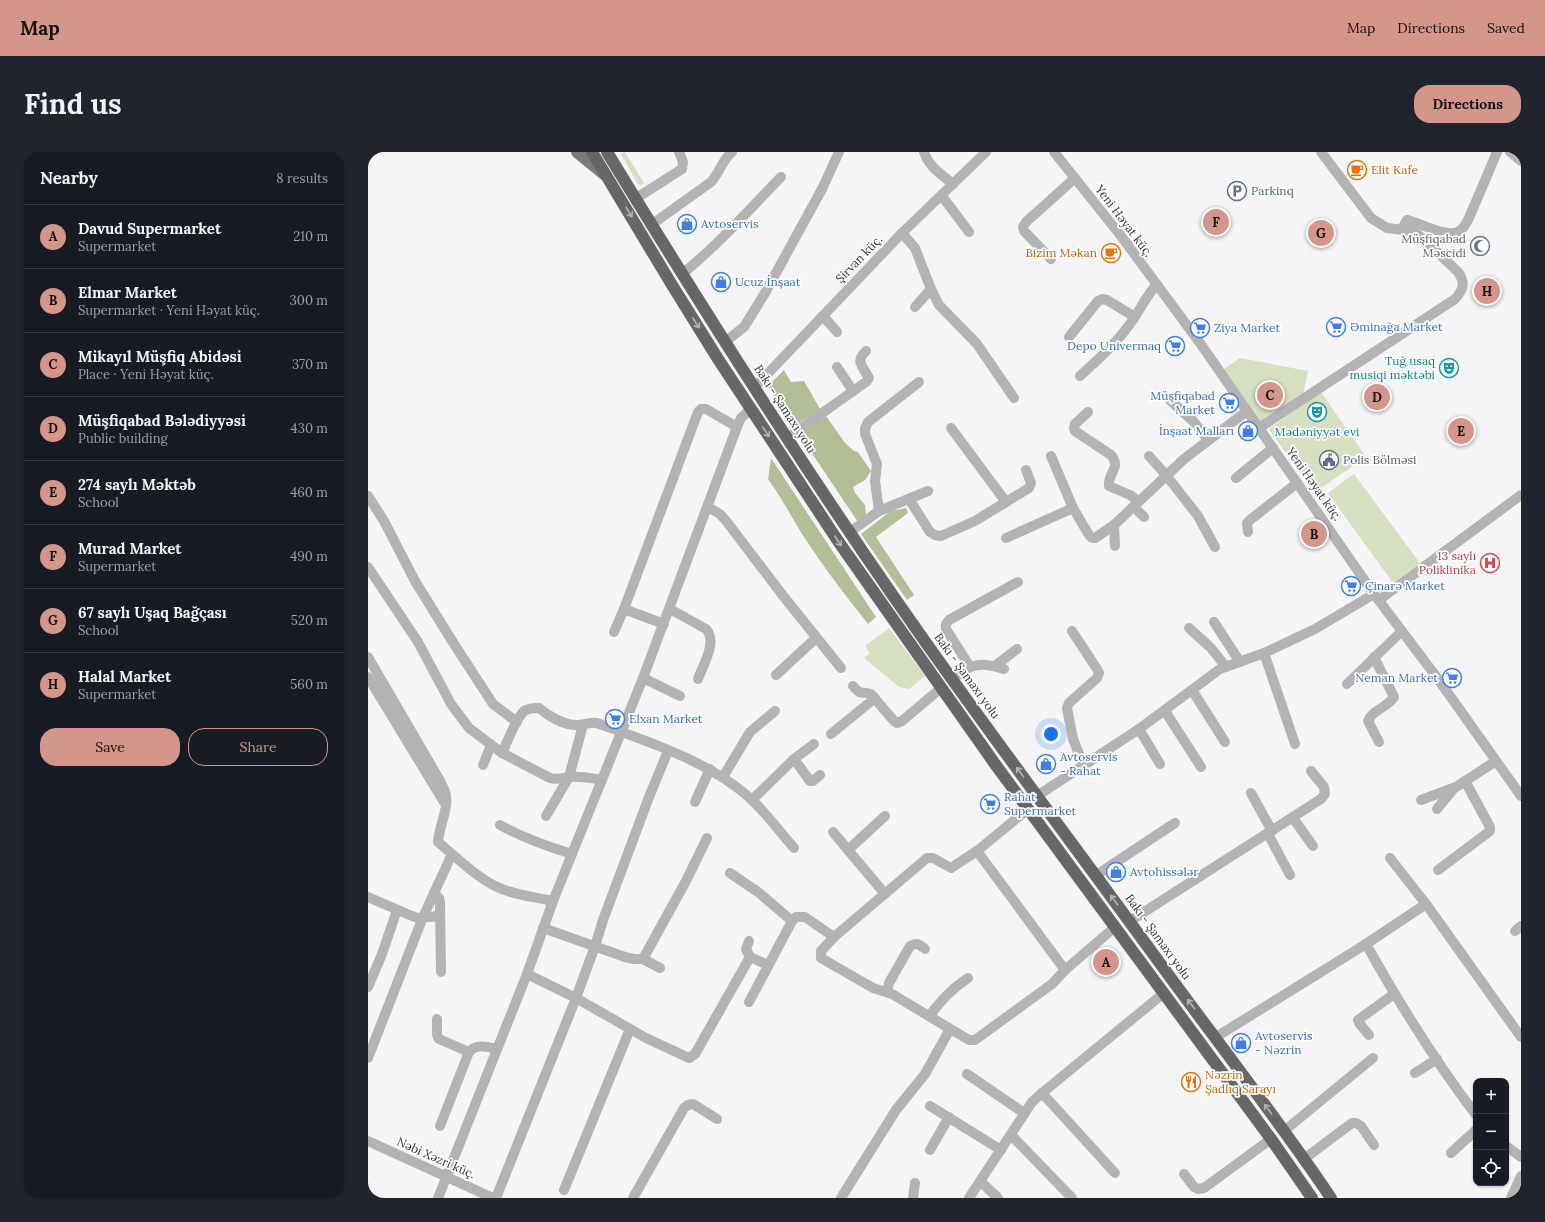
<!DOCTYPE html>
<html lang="en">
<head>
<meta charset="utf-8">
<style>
	body { margin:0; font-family:Lora,serif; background:#20242c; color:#f1f3f6 }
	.controls { position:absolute; right:12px; bottom:12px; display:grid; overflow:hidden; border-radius:8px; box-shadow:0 1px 3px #0004 }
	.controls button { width:36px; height:36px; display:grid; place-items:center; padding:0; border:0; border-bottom:1px solid #363941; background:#171b24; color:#f1f3f6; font:20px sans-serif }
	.you { position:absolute; left:683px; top:582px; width:14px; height:14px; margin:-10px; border:3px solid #fff; border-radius:50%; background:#1a73e8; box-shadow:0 0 0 6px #1a73e833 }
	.badge { display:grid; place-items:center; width:26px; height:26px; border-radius:50%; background:#d4958a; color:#111; font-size:13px; font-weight:700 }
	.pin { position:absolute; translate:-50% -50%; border:2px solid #fff; box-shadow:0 1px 4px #0006 }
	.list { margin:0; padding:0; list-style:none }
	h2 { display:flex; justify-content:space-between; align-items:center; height:52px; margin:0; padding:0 16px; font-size:17px }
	h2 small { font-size:13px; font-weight:400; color:#9ea1a6 }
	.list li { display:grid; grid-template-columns:26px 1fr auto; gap:12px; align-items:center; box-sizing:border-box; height:64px; padding:0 16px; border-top:1px solid #363941 }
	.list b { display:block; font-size:15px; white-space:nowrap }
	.list p { margin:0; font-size:13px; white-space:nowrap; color:#9ea1a6 }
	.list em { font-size:13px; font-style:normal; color:#9ea1a6 }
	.actions { display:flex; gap:8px; padding:12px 16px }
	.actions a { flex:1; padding:9px 0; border:1px solid #d4958a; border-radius:16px; text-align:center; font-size:14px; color:#d4958a }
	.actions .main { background:#d4958a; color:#111 }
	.icon { flex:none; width:22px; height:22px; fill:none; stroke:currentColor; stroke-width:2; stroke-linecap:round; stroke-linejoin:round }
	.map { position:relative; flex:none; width:1153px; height:1046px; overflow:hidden; border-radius:16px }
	header { display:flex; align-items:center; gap:24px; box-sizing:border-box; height:56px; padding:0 20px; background:#d4958a; color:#111 }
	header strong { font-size:19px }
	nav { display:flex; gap:22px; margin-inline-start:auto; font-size:14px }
	.intro { display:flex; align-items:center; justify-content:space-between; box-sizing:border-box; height:96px; padding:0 24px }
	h1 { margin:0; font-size:28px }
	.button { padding:10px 18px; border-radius:16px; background:#d4958a; color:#111; font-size:14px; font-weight:700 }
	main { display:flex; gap:24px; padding:0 24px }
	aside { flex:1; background:#171b24; border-radius:16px; box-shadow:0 1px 3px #0004 }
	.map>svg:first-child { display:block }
	.green { fill:#d7dfc1 }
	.forest { fill:#b4be96 }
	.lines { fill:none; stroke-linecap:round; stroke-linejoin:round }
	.minor { stroke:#b3b3b3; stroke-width:10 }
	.major { stroke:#7b7b7c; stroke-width:12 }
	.highway { stroke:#676768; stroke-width:12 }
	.oneway { stroke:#b3b3b4 }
	.labels { text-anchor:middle; stroke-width:3.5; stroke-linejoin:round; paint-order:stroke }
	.food-label { font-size:12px; fill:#c56008; stroke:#fff; text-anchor:start }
	.service-label { font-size:12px; fill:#4e5e75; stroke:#fff; text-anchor:start }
	.street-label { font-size:12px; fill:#333334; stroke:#fff }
	.shop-label { font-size:12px; fill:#366cbe; stroke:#fff; text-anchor:start }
	.worship-label { font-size:12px; fill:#5b616d; stroke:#fff; text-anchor:end }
	.culture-label { font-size:12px; fill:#0d838f; stroke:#fff; text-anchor:end }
	.health-label { font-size:12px; fill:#be3a42; stroke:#fff; text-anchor:end }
</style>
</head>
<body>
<header>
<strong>Map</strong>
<nav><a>Map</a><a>Directions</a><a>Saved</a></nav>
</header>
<div class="intro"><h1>Find us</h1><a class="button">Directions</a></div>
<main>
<aside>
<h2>Nearby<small>8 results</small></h2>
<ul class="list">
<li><span class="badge">A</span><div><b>Davud Supermarket</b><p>Supermarket</p></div><em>210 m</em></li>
<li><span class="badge">B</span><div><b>Elmar Market</b><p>Supermarket · Yeni Həyat küç.</p></div><em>300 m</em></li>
<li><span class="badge">C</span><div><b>Mikayıl Müşfiq Abidəsi</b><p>Place · Yeni Həyat küç.</p></div><em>370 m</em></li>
<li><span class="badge">D</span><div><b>Müşfiqabad Bələdiyyəsi</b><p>Public building</p></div><em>430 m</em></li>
<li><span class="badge">E</span><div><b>274 saylı Məktəb</b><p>School</p></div><em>460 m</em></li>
<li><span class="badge">F</span><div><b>Murad Market</b><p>Supermarket</p></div><em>490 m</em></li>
<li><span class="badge">G</span><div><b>67 saylı Uşaq Bağçası</b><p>School</p></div><em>520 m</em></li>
<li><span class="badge">H</span><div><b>Halal Market</b><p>Supermarket</p></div><em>560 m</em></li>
</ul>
<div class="actions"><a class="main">Save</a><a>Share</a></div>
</aside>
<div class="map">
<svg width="1153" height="1046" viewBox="0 0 1153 1046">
	<rect width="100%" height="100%" fill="#f5f5f7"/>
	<g class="green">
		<polygon points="257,0 276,31 271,34 253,2"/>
		<polygon points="872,206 940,219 935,243 894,272 855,218"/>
		<polygon points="953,240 998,305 946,341 901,277"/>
		<polygon points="986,322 1052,411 1025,431 960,341"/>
		<polygon points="521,476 557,524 541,537 531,535 496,506 502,501 497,494"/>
	</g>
	<g class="forest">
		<polygon points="416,218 423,230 436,229 452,257 425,275 400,234"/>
		<polygon points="458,264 477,291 486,299 490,300 503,319 497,328 485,335 487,341 497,353 498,364 490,370 431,282"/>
		<path d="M403,306L508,465L500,472C477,443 454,413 434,382C423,364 413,345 400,327Z"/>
		<polygon points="538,356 540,361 508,385 546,443 539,448 493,382 523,359"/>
	</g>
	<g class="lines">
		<g class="minor">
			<path d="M556,0C560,14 574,23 585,32"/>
			<polyline points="686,0 753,84 832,191 1006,442 1070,527 1153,644"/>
			<polyline points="1142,0 1153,9"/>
			<polyline points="574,44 601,80"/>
			<polyline points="267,47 314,17 315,10 311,0"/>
			<path d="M283,73L343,30C352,20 354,8 364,0"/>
			<path d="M1034,77L1039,68C1053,71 1080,87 1092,79C1096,76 1099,70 1101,66L1129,0"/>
			<polyline points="534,81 547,96 563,137 571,153 609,192 646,246"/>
			<polyline points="683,107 656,79 655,75 658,70 707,26"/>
			<path d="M314,122C350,93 381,58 413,25"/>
			<polyline points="547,155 563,137"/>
			<polyline points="455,164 469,180"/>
			<polyline points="701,185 730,149 734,147 739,148 767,165"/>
			<polyline points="357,190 376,175 397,141 454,37 471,0"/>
			<polyline points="469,215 485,239"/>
			<path d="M712,224C728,209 745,195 758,177C770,163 776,147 788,133"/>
			<polyline points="386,236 534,81 618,0"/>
			<polyline points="802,248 826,270 840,288"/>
			<path d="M720,260L707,272L706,276L707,279L743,303C754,316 739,321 741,334L762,343L770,349"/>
			<polyline points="583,276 638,350"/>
			<path d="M891,276L1087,147C1095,138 1098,131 1090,120L1063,94L1049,82L1043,79L1019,76L1003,66L953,0"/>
			<path d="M419,286L498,230L501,226C494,213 487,210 498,199"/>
			<polyline points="683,304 705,356 721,383 724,386 727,386 746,373"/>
			<polyline points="781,304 798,323 830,364 847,395"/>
			<polyline points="868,326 905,296"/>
			<polyline points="0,344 16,369 47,429 86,492 125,552 149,570"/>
			<polyline points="541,347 562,380 567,383 573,384 607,369 661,336 663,331 658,318"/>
			<polyline points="340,355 352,362 359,370 416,445 473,516"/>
			<polyline points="766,355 776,365"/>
			<polyline points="511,359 507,329 509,312 497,282 497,277 500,270 551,230"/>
			<polyline points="482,380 511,359 560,339"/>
			<polyline points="880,380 879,371 882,368 929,331"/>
			<polyline points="638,386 705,356"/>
			<polyline points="747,394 746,373 816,307 879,259"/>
			<path d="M0,415L50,490L83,552L101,576L134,601L182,626C189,628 194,626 201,625C213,624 223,626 234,628"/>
			<polyline points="1011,448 1153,343"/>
			<polyline points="256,457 296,472"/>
			<path d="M302,457L338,477C350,489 335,513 330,527"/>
			<polyline points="846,470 872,510"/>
			<polyline points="821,476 843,496 858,515"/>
			<polyline points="704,479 729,517 731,521 729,526 701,551 699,556 705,587 716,614"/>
			<polyline points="246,480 256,457 330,260 333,257 338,257 369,275"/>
			<polyline points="896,501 927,592"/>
			<path d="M0,505L71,627C73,631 75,635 77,639C82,655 71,674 70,690C89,706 106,723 127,734C145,743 166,745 185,749"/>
			<path d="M1006,505L1026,545C1019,556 1004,558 1000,569L1011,590"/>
			<polyline points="627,514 649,497"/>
			<path d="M602,515C616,511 622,513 636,517"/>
			<polyline points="408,523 448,486"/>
			<polyline points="0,525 76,650"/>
			<polyline points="275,526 312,544"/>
			<polyline points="584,527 602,515 578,477 578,472 581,468 650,430"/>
			<polyline points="979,532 1034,479"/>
			<path d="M485,534C494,544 492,539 503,542L526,569L529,571L534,569L573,536"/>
			<polyline points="824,538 857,590"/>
			<polyline points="797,559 833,615"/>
			<polyline points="771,577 792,612"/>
			<polyline points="463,582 507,546"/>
			<path d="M134,601C140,589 147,568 156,559C160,556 166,556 171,556C180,564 197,574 210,573C216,573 222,570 229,571C279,589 345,611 384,648C399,662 412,680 426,696"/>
			<polyline points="426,607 442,629 445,629 452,623"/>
			<polyline points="115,613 123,593"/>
			<polyline points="355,625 382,580 407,559"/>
			<polyline points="883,641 904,679"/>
			<polyline points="669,644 771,577 852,517 896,501 947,477 1006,442"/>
			<polyline points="384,648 426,607 446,592"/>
			<polyline points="1053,648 1088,635 1128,609"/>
			<polyline points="327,650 342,617"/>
			<polyline points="660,657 609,699 583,716 565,706 559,706 466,785 453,799 453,806 505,836 524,842 601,888 607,888 684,832 697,818 747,775"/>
			<polyline points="1069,657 1086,636"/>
			<polyline points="178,664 201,625 215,573"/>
			<polyline points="925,666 945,694"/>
			<path d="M132,673C155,686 178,694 204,702"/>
			<polyline points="465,680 517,742"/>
			<polyline points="900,682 922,723"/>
			<polyline points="480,698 517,664"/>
			<polyline points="609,699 697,818"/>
			<polyline points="1022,706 1058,752 1153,885"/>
			<polyline points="1070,718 1122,679 1122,675 1097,629"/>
			<polyline points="362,721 390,740 424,769"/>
			<polyline points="727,724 807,671"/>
			<polyline points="66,741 71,746 72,750 73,820"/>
			<polyline points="0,745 44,764 50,766 72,764"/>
			<polyline points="762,769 953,647 957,642 956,635 943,619"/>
			<polyline points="175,776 257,805 266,807 275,807 292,816"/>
			<polyline points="1147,779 1153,774"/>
			<polyline points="381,789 378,797 382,805"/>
			<path d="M998,792C1031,851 1067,909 1108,963"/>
			<polyline points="275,807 318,729 339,686"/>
			<polyline points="159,822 208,846 278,886 321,906 327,902 382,805 400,813"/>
			<polyline points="0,835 14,802 29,758"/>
			<path d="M519,840L521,831L542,794C549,790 551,792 557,797"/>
			<polyline points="381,850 424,769 428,765 437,765 466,785"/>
			<path d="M561,864C574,848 582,838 600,826"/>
			<polyline points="69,867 69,883 71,887 101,900"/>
			<polyline points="1001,883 991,871 990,868 1026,842"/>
			<polyline points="848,885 998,792 1058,752"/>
			<polyline points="0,906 55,765 84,702"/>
			<polyline points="1047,921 1069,907"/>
			<polyline points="599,922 656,961"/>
			<polyline points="674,941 747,1021"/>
			<polyline points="562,954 633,998"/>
			<path d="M72,974L101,900C108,891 119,895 129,897"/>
			<polyline points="916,979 1005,906"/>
			<polyline points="643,983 704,1046"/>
			<polyline points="0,989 125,1046"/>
			<polyline points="1138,994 1153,1005"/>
			<polyline points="562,998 581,965"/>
			<polyline points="1083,1001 1108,978"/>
			<polyline points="936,1007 984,971 988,971 993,974 1006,993"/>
			<polyline points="816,1022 826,1035 830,1037 836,1036 903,987"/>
			<polyline points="613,1030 630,1046"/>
			<polyline points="196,1038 262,877"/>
			<polyline points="70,1046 159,822 185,749 275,526 369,275 373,266 383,257"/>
			<polyline points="128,1046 208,846 227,794 235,768 281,645 300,599"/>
			<polyline points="265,1046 316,956 320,953 325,952 349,967"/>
			<polyline points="473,1046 528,958 557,922 582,877"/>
			<polyline points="545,1046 547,1031"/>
			<polyline points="601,1046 664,950 674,941 796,841"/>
			<polyline points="1143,1046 1153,1024"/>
		</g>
		<polyline class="major" points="209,0 236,22"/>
		<g class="highway">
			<polyline points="224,0 304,133 350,207 470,389 627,612 903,987 944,1046"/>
			<path d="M239,0C349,180 462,358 586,530C658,630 732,729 805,829C858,901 913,972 963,1046"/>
		</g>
	</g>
	<defs><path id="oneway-shaft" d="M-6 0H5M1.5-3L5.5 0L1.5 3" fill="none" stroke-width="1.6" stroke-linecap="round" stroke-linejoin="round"/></defs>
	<g class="oneway">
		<use href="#oneway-shaft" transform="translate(261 60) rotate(59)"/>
		<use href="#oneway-shaft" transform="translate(328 171) rotate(58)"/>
		<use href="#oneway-shaft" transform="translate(398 280) rotate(57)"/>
		<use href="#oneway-shaft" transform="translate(470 389) rotate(56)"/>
		<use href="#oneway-shaft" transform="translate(652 620) rotate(-126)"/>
		<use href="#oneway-shaft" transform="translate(746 748) rotate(-127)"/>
		<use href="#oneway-shaft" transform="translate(823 852) rotate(-127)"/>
		<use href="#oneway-shaft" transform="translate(900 957) rotate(-127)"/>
	</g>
	<defs>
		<symbol id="cafe-ring" viewBox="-11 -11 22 22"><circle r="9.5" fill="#fff" stroke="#e8710a" stroke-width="1.5"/><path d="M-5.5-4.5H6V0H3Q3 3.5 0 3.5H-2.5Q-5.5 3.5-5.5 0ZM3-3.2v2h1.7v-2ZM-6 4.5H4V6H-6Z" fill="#e8710a"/></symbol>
		<symbol id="parking-ring" viewBox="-11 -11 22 22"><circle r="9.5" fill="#fff" stroke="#5c6f8a" stroke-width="1.5"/><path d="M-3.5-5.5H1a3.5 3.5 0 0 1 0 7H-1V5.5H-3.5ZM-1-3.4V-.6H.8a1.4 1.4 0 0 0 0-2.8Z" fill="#5c6f8a"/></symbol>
		<symbol id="shop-ring" viewBox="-11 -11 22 22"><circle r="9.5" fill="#fff" stroke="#3f7fe0" stroke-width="1.5"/><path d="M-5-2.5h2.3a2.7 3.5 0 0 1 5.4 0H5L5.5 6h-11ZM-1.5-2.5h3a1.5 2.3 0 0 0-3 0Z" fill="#3f7fe0"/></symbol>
		<symbol id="mosque-ring" viewBox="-11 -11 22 22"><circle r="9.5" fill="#fff" stroke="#6b7280" stroke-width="1.5"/><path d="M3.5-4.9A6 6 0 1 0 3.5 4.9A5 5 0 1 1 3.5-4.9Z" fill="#6b7280"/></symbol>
		<symbol id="supermarket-ring" viewBox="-11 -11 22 22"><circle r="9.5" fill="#fff" stroke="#3f7fe0" stroke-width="1.5"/><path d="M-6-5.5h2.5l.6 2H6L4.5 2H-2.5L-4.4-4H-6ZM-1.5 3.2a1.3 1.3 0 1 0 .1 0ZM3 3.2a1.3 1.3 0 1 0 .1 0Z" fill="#3f7fe0"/></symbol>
		<symbol id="theatre-ring" viewBox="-11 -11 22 22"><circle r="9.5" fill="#fff" stroke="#0f9aa8" stroke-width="1.5"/><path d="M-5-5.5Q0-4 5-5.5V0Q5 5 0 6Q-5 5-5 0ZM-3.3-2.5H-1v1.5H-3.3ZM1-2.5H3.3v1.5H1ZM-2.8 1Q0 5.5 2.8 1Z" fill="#0f9aa8"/></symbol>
		<symbol id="civic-ring" viewBox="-11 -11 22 22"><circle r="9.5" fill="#fff" stroke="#5c6f8a" stroke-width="1.5"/><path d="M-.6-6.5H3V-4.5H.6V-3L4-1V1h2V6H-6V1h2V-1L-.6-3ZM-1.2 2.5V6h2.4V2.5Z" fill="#5c6f8a"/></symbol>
		<symbol id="hospital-ring" viewBox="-11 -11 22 22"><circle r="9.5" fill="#fff" stroke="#e0444e" stroke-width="1.5"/><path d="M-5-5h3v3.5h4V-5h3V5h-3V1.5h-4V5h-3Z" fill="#e0444e"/></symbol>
		<symbol id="restaurant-ring" viewBox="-11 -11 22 22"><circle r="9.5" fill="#fff" stroke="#e8710a" stroke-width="1.5"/><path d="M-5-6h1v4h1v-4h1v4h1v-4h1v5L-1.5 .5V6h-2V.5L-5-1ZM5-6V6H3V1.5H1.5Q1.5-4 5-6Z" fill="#e8710a"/></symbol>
	</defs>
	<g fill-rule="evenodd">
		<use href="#cafe-ring" x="978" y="7" width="22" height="22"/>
		<use href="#parking-ring" x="858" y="28" width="22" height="22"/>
		<use href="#shop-ring" x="308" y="61" width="22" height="22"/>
		<use href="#mosque-ring" x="1101" y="83" width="22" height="22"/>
		<use href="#cafe-ring" x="732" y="90" width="22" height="22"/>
		<use href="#shop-ring" x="342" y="119" width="22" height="22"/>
		<use href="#supermarket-ring" x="957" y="164" width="22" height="22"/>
		<use href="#supermarket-ring" x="821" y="165" width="22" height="22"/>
		<use href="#supermarket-ring" x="796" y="183" width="22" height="22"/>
		<use href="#theatre-ring" x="1070" y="205" width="22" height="22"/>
		<use href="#supermarket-ring" x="850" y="240" width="22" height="22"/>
		<use href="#theatre-ring" x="938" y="249" width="22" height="22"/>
		<use href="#shop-ring" x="869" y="268" width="22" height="22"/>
		<use href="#civic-ring" x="950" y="297" width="22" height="22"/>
		<use href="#hospital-ring" x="1111" y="400" width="22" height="22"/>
		<use href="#supermarket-ring" x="972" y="423" width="22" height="22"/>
		<use href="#supermarket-ring" x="1073" y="515" width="22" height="22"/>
		<use href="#supermarket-ring" x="236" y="556" width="22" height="22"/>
		<use href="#shop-ring" x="667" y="601" width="22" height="22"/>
		<use href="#supermarket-ring" x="611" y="641" width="22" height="22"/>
		<use href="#shop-ring" x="737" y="709" width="22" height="22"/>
		<use href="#shop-ring" x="862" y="880" width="22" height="22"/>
		<use href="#restaurant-ring" x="812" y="919" width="22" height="22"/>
	</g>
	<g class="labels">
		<g class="food-label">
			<text x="1003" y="22">Elit Kafe</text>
			<text x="729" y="105" text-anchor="end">Bizim Məkan</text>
			<text x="837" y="927">Nəzrin<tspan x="837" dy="14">Şadlıq Sarayı</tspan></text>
		</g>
		<g class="service-label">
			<text x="883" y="43">Parkinq</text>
			<text x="975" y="312">Polis Bölməsi</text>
		</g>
		<g class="street-label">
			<text transform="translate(756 69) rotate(53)" y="4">Yeni Həyat küç.</text>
			<text transform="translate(491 107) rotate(-46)" y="4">Şirvan küç.</text>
			<text transform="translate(417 257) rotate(57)" y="4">Bakı - Şamaxı yolu</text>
			<text transform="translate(946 332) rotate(55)" y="4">Yeni Həyat küç.</text>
			<text transform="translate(599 524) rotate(54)" y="4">Bakı - Şamaxı yolu</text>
			<text transform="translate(790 785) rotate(54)" y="4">Bakı - Şamaxı yolu</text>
			<text transform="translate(68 1006) rotate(24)" y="4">Nəbi Xəzri küç.</text>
		</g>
		<g class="shop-label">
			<text x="333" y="76">Avtoservis</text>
			<text x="367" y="134">Ucuz İnşaat</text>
			<text x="982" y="179">Əminağa Market</text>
			<text x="846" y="180">Ziya Market</text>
			<text x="793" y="198" text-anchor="end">Depo Univermaq</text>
			<text x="847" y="248" text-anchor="end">Müşfiqabad<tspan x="847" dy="14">Market</tspan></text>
			<text x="866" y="283" text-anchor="end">İnşaat Malları</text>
			<text x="997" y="438">Çinarə Market</text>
			<text x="1070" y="530" text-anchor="end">Neman Market</text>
			<text x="261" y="571">Elxan Market</text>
			<text x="692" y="609">Avtoservis<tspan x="692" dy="14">- Rahat</tspan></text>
			<text x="636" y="649">Rahat<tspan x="636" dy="14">Supermarket</tspan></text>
			<text x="762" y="724">Avtohissələr</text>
			<text x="887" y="888">Avtoservis<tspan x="887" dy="14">- Nəzrin</tspan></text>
		</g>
		<g class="worship-label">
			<text x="1098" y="91">Müşfiqabad<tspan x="1098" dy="14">Məscidi</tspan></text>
		</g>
		<g class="culture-label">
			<text x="1067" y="213">Tuğ usaq<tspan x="1067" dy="14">musiqi məktəbi</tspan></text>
			<text x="949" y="284" text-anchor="middle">Mədəniyyət evi</text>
		</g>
		<g class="health-label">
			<text x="1108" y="408">13 saylı<tspan x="1108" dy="14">Poliklinika</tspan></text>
		</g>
	</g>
</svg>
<div class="controls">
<button>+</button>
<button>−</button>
<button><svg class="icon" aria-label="locate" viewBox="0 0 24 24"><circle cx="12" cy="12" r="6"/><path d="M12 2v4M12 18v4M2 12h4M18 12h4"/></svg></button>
</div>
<div class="you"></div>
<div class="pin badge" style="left:738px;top:810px">A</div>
<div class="pin badge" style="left:946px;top:382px">B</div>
<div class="pin badge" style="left:902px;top:243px">C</div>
<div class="pin badge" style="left:1009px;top:245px">D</div>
<div class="pin badge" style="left:1093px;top:279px">E</div>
<div class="pin badge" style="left:848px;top:70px">F</div>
<div class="pin badge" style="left:953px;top:81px">G</div>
<div class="pin badge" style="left:1119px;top:139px">H</div>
</div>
</main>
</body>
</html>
